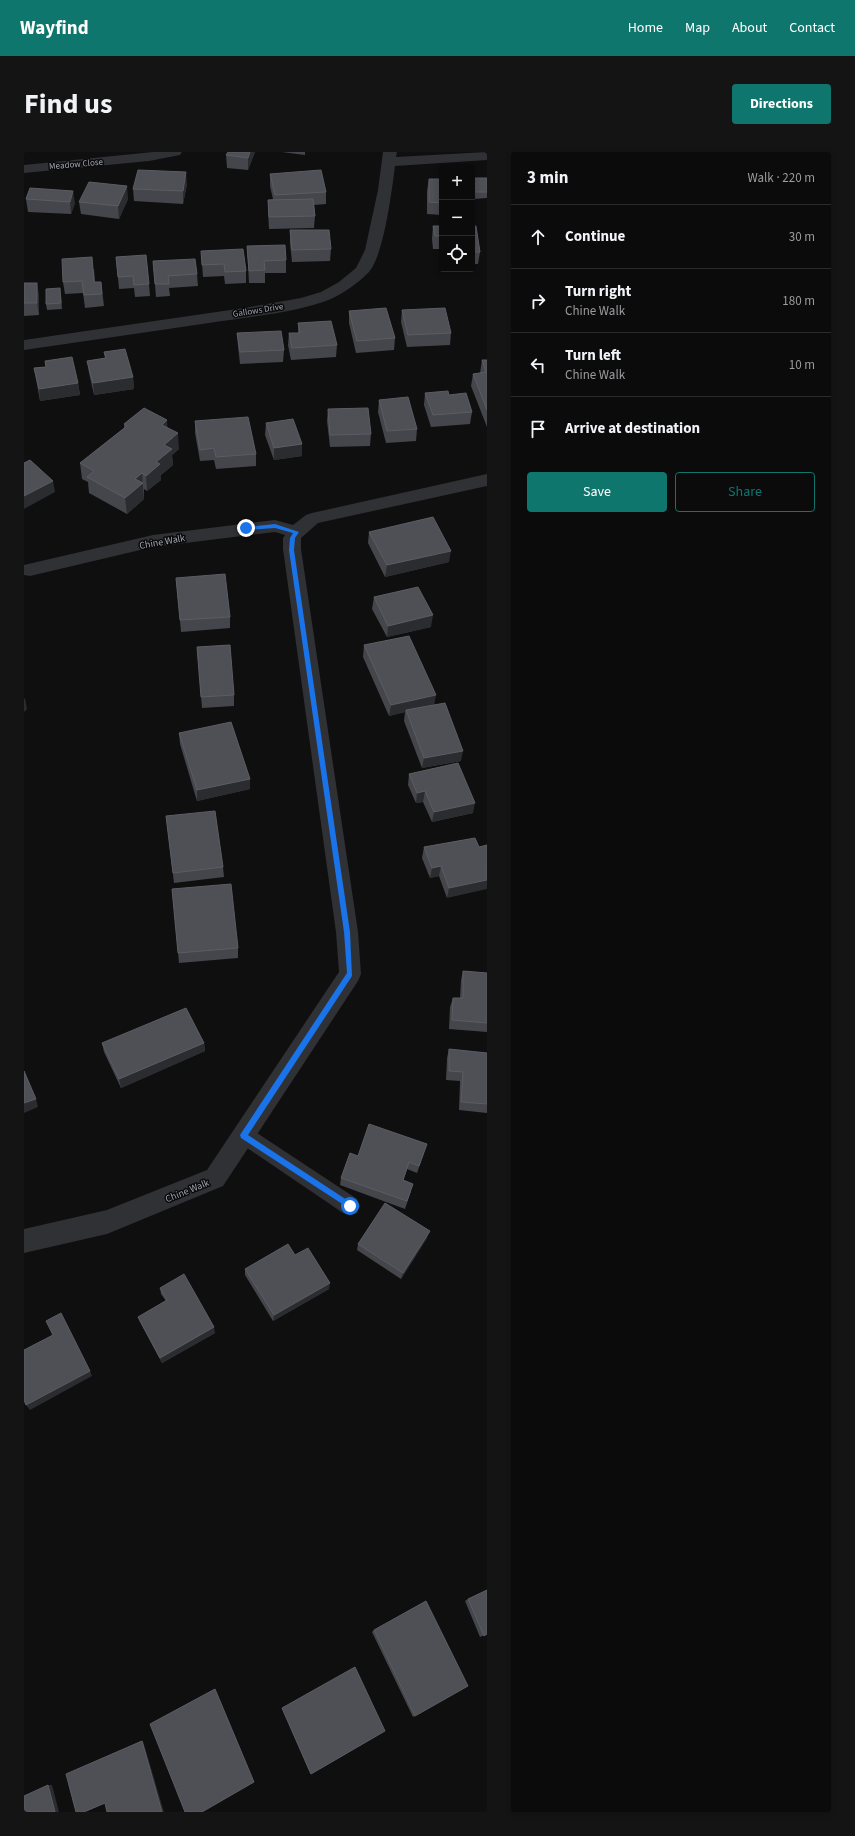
<!DOCTYPE html>
<html lang="en">
<head>
<meta charset="utf-8">
<style>
	body { margin:0; font-family:"Source Sans 3",sans-serif; background:#141415; color:#f1f3f6 }
	.controls { position:absolute; right:12px; top:12px; display:grid; overflow:hidden; border-radius:4px; box-shadow:0 2px 6px #0003 }
	.controls button { width:36px; height:36px; display:grid; place-items:center; padding:0; border:0; border-bottom:1px solid #2b2b2d; background:#0b0b0c; color:#f1f3f6; font:20px sans-serif }
	.stop { position:absolute; width:12px; height:12px; margin:-9px; border:3px solid #1a73e8; border-radius:50%; background:#fff }
	.stop.end { background:#1a73e8; border-color:#fff; box-shadow:0 1px 4px #0008 }
	.list { margin:0; padding:0; list-style:none }
	h2 { display:flex; justify-content:space-between; align-items:center; height:52px; margin:0; padding:0 16px; font-size:17px }
	h2 small { font-size:13px; font-weight:400; color:#9a9b9d }
	.list li { display:grid; grid-template-columns:26px 1fr auto; gap:12px; align-items:center; box-sizing:border-box; height:64px; padding:0 16px; border-top:1px solid #2b2b2d }
	.list b { display:block; font-size:15px; white-space:nowrap }
	.list p { margin:0; font-size:13px; white-space:nowrap; color:#9a9b9d }
	.list em { font-size:13px; font-style:normal; color:#9a9b9d }
	.actions { display:flex; gap:8px; padding:12px 16px }
	.actions a { flex:1; padding:9px 0; border:1px solid #0f766e; border-radius:4px; text-align:center; font-size:14px; color:#0f766e }
	.actions .main { background:#0f766e; color:#fff }
	.icon { flex:none; width:22px; height:22px; fill:none; stroke:currentColor; stroke-width:2; stroke-linecap:round; stroke-linejoin:round }
	.map { position:relative; flex:none; width:463px; height:1660px; overflow:hidden; border-radius:4px }
	header { display:flex; align-items:center; gap:24px; box-sizing:border-box; height:56px; padding:0 20px; background:#0f766e; color:#fff }
	header strong { font-size:19px }
	nav { display:flex; gap:22px; margin-inline-start:auto; font-size:14px }
	.intro { display:flex; align-items:center; justify-content:space-between; box-sizing:border-box; height:96px; padding:0 24px }
	h1 { margin:0; font-size:28px }
	.button { padding:10px 18px; border-radius:4px; background:#0f766e; color:#fff; font-size:14px; font-weight:700 }
	main { display:flex; gap:24px; padding:0 24px }
	aside { flex:1; background:#0b0b0c; border-radius:4px; box-shadow:0 2px 6px #0003 }
	.map>svg:first-child { display:block }
	.lines { fill:none; stroke-linecap:round; stroke-linejoin:round }
	.service { fill:#303135; fill-rule:evenodd }
	.minor { fill:#303135; fill-rule:evenodd }
	.wall { fill:#45464b }
	.shaded-wall { fill:#2b2c2f }
	.building { fill:#4f5056; stroke:#5b5d64 }
	.route { fill:#1a73e8 }
	.labels { text-anchor:middle; stroke-width:3; stroke-linejoin:round; paint-order:stroke }
	.far-street-label { font-size:9px; fill:#a0a4b1; stroke:#0a0a0b }
	.street-label { font-size:10px; fill:#a0a4b1; stroke:#0a0a0b }
</style>
</head>
<body>
<header>
<strong>Wayfind</strong>
<nav><a>Home</a><a>Map</a><a>About</a><a>Contact</a></nav>
</header>
<div class="intro"><h1>Find us</h1><a class="button">Directions</a></div>
<main>
<div class="map">
<svg width="463" height="1660" viewBox="0 0 463 1660">
	<rect width="100%" height="100%" fill="#0f0f10"/>
	<g class="lines">
		<polygon class="service" points="220,974 227,977 333,1047 336,1054 333,1061 326,1063 319,1061 213,989 210,983 213,977"/>
		<g class="minor">
			<polygon points="129,0 158,0 156,3 125,9 0,21 0,13"/>
			<path d="M359,0H373L372,5L463,0V8L371,14C368,37 360,105 344,121C334,131 320,141 307,147C271,161 223,165 185,171C124,180 62,189 0,198V188L220,156L277,146L297,140L315,130L332,116L341,98L354,38Z"/>
			<polygon points="463,322 463,334 294,371 277,386 277,397 334,780 337,822 334,829 199,1034 83,1082 0,1101 0,1077 83,1058 183,1018 315,820 312,780 259,397 259,386 261,383 251,380 129,395 6,424 0,423 0,413 129,383 251,368 269,373 282,363 288,361"/>
		</g>
	</g>
	<g class="wall">
		<polygon points="231,0 224,18 203,16 202,3"/>
		<polygon points="258,0 281,0 281,3"/>
		<polygon points="246,22 302,40 302,52 290,53 291,64 290,76 245,77 244,60 244,48 249,47 246,34"/>
		<polygon points="448,26 463,26 463,46 450,47 448,38"/>
		<polygon points="405,27 418,27 418,63 403,62 403,39"/>
		<polygon points="163,32 159,52 110,49 109,37"/>
		<polygon points="6,36 51,51 47,62 4,60 2,47"/>
		<polygon points="104,47 95,67 57,62 55,50"/>
		<polygon points="409,74 418,74 418,97 409,97 408,87"/>
		<polygon points="448,74 456,100 454,112 448,112"/>
		<polygon points="266,78 307,97 306,109 268,110 266,91"/>
		<polygon points="223,94 262,108 262,121 241,121 241,131 225,131"/>
		<polygon points="177,99 222,119 222,131 201,132 200,124 179,125"/>
		<polygon points="92,105 125,132 126,144 111,145 110,136 95,137"/>
		<polygon points="129,109 173,122 174,134 145,136 146,144 132,145"/>
		<polygon points="70,117 71,130 77,130 80,154 61,156 59,141 41,142 39,130"/>
		<polygon points="0,131 15,143 15,163 0,164"/>
		<polygon points="37,143 38,157 23,158 22,152"/>
		<polygon points="378,158 427,181 426,193 383,195 377,170"/>
		<polygon points="325,159 371,186 370,198 332,201 325,171"/>
		<polygon points="274,171 313,193 312,205 267,208 264,193 265,181 274,181"/>
		<polygon points="213,181 260,198 259,210 216,212 214,194"/>
		<polygon points="80,200 109,225 110,237 70,243 65,221 63,209 81,206"/>
		<polygon points="458,208 463,208 463,275 447,234 449,222 456,221"/>
		<polygon points="21,209 54,231 56,243 16,249 10,216 22,215"/>
		<polygon points="401,241 425,243 448,260 446,272 407,275 400,253"/>
		<polygon points="355,248 393,277 392,289 362,291 354,260"/>
		<polygon points="304,257 347,282 346,294 306,295 303,269"/>
		<polygon points="171,269 232,302 232,314 192,317 190,308 176,309 171,281"/>
		<polygon points="242,271 278,292 278,304 250,308 241,283"/>
		<polygon points="100,272 144,276 155,297 148,303 149,313 137,323 137,328 123,339 120,337 120,347 103,362 65,341 64,330 58,327 56,311 100,276"/>
		<polygon points="345,380 425,410 361,425 344,391"/>
		<polygon points="152,426 206,465 206,476 157,480"/>
		<polygon points="350,445 407,475 363,485 348,457"/>
		<polygon points="340,493 410,553 437,609 398,616 380,569 381,560 365,564 339,505"/>
		<polygon points="173,495 210,543 210,554 178,556"/>
		<polygon points="155,581 226,627 226,637 173,649 156,592"/>
		<polygon points="385,622 449,661 408,670 399,650 392,651 384,633"/>
		<polygon points="142,664 199,715 200,725 150,731"/>
		<polygon points="451,686 423,746 415,724 406,726 398,706 400,695"/>
		<polygon points="148,737 214,796 214,806 155,811"/>
		<polygon points="439,819 463,821 463,880 425,877 426,855 429,846 436,846 437,828"/>
		<polygon points="78,891 180,891 181,899 97,936 80,900"/>
		<polygon points="425,897 463,901 463,961 435,958 436,929 422,928 423,906"/>
		<polygon points="403,992 393,1021 383,1017 379,1029 387,1039 381,1057 316,1033 317,1026 334,1004"/>
		<polygon points="403,1086 377,1127 333,1098 334,1092"/>
		<polygon points="271,1103 305,1137 249,1169 221,1123 221,1117"/>
		<polygon points="136,1136 191,1181 138,1211 116,1170 114,1165 142,1149 137,1142"/>
		<polygon points="444,1447 463,1482 456,1485 441,1449"/>
		<polygon points="350,1478 391,1564 389,1565 348,1480"/>
		<polygon points="258,1556 287,1622 286,1621 258,1557"/>
	</g>
	<g class="shaded-wall">
		<polygon points="226,0 231,0 224,18 224,6"/>
		<polygon points="162,20 163,32 159,52 159,39"/>
		<polygon points="103,34 104,47 95,67 94,54"/>
		<polygon points="49,39 51,51 47,62 46,50"/>
		<polygon points="13,131 15,143 15,163 13,151"/>
		<polygon points="109,225 110,237 70,243 69,231"/>
		<polygon points="54,231 56,243 16,249 15,237"/>
		<polygon points="143,268 144,284 138,273"/>
		<polygon points="154,281 155,297 148,303 149,313 137,323 137,328 123,339 122,324 132,310 140,293"/>
		<polygon points="278,292 278,304 250,308 250,296"/>
		<polygon points="118,321 120,347 103,362 101,346 111,327"/>
		<polygon points="29,329 31,340 0,357 0,344"/>
		<polygon points="427,399 425,410 361,425 363,413"/>
		<polygon points="409,463 407,475 363,485 364,474"/>
		<polygon points="412,543 410,554 382,558 381,560 365,564 367,553"/>
		<polygon points="1,546 3,557 0,560 0,547"/>
		<polygon points="439,599 437,609 398,616 400,606"/>
		<polygon points="226,627 226,637 173,649 173,638"/>
		<polygon points="401,639 399,650 392,651 393,641"/>
		<polygon points="451,651 449,661 408,670 410,660"/>
		<polygon points="417,714 415,724 406,726 408,716"/>
		<polygon points="463,728 463,737 423,746 425,736"/>
		<polygon points="180,891 181,899 97,936 95,927"/>
		<polygon points="12,947 14,955 0,961 0,951"/>
		<polygon points="406,1079 403,1086 377,1127 379,1121"/>
		<polygon points="306,1131 305,1137 249,1169 250,1163"/>
		<polygon points="190,1175 191,1181 138,1211 136,1206"/>
		<polygon points="66,1219 68,1224 6,1258 2,1253"/>
		<polygon points="118,1589 119,1589 140,1660 138,1660"/>
		<polygon points="24,1633 28,1633 35,1660 31,1660"/>
	</g>
	<g class="building">
		<polygon points="204,0 226,0 224,6 202,3"/>
		<polygon points="114,18 162,20 159,39 109,37"/>
		<polygon points="297,18 302,40 251,43 246,22"/>
		<polygon points="448,26 463,26 463,40 451,40"/>
		<polygon points="405,27 418,27 418,51 405,50"/>
		<polygon points="65,30 103,34 94,54 55,50"/>
		<polygon points="6,36 49,39 46,50 2,47"/>
		<polygon points="289,47 291,64 245,65 244,48"/>
		<polygon points="409,74 418,74 418,84 411,84"/>
		<polygon points="448,74 452,74 456,100 448,100"/>
		<polygon points="266,78 305,78 307,97 268,98"/>
		<polygon points="261,93 262,108 240,109 241,118 225,119 223,94"/>
		<polygon points="219,97 222,119 201,120 200,112 178,113 177,99"/>
		<polygon points="122,103 125,132 110,133 109,124 94,125 92,105"/>
		<polygon points="68,105 70,130 77,130 78,142 60,143 58,129 39,130 38,107"/>
		<polygon points="171,107 173,122 144,124 145,132 131,132 129,109"/>
		<rect x="0" y="131" width="13" height="20"/>
		<polygon points="36,136 37,151 22,152 22,137"/>
		<polygon points="362,156 371,186 333,189 325,159"/>
		<polygon points="421,156 427,181 384,183 378,158"/>
		<polygon points="307,169 313,193 268,196 265,181 276,181 274,171"/>
		<polygon points="257,179 260,198 216,200 213,181"/>
		<polygon points="101,197 109,225 69,231 63,209 82,206 80,200"/>
		<polygon points="48,205 54,231 15,237 10,216 22,215 21,209"/>
		<polygon points="458,208 463,208 463,258 449,222 462,220"/>
		<polygon points="424,239 425,243 442,241 448,260 409,263 401,241"/>
		<polygon points="384,245 393,277 363,279 355,248"/>
		<polygon points="120,256 143,268 138,273 154,281 140,293 148,297 132,310 136,312 122,324 118,321 111,327 119,331 101,346 63,325 70,319 56,311 103,274 100,272"/>
		<polygon points="344,256 347,282 306,283 304,257"/>
		<polygon points="224,265 232,302 192,305 190,296 176,298 171,269"/>
		<polygon points="269,267 278,292 250,296 242,271"/>
		<polygon points="6,308 29,329 0,344 0,311"/>
		<polygon points="409,365 427,399 363,413 345,380"/>
		<polygon points="201,422 206,465 156,468 152,426"/>
		<polygon points="394,435 409,463 364,474 350,445"/>
		<polygon points="385,484 412,543 367,553 340,493"/>
		<polygon points="206,493 210,543 177,545 173,495"/>
		<polygon points="421,551 439,599 400,606 382,558"/>
		<polygon points="207,570 226,627 173,638 155,581"/>
		<polygon points="434,611 451,651 410,660 401,639 393,641 385,622"/>
		<polygon points="191,659 199,715 149,721 142,664"/>
		<polygon points="451,686 455,695 463,693 463,714 462,714 463,717 463,728 425,736 417,714 408,716 400,695"/>
		<polygon points="207,732 214,796 154,801 148,737"/>
		<polygon points="439,819 463,821 463,871 428,868 429,846 439,846"/>
		<polygon points="162,856 180,891 95,927 78,891"/>
		<polygon points="425,897 463,901 463,952 437,950 439,920 425,919"/>
		<polygon points="0,919 12,947 0,951"/>
		<polygon points="345,972 403,992 395,1014 385,1010 379,1028 389,1032 383,1049 317,1026 326,1001 334,1004"/>
		<polygon points="361,1051 406,1079 379,1121 334,1092"/>
		<polygon points="264,1092 271,1103 284,1096 306,1131 250,1163 221,1117"/>
		<polygon points="160,1122 190,1175 136,1206 114,1165 143,1148 136,1136"/>
		<polygon points="37,1161 66,1219 2,1253 0,1248 0,1198 29,1183 22,1169"/>
		<polygon points="463,1438 463,1482 460,1484 444,1447"/>
		<polygon points="402,1449 444,1534 391,1564 350,1478"/>
		<polygon points="331,1515 361,1579 287,1622 258,1556"/>
		<polygon points="191,1537 230,1630 178,1660 161,1660 126,1572"/>
		<polygon points="118,1589 138,1660 83,1660 81,1651 60,1660 52,1660 42,1622"/>
		<polygon points="24,1633 31,1660 0,1660 0,1644"/>
	</g>
	<polygon class="route" points="251,372 275,380 271,386 270,398 326,780 328,824 224,983 329,1052 329,1056 326,1057 217,986 216,983 323,821 320,780 265,398 266,386 269,381 251,376 222,378 219,376 222,375"/>
	<g class="labels">
		<g class="far-street-label">
			<text transform="translate(52 12) rotate(-5)" y="3">Meadow Close</text>
			<text transform="translate(234 158) rotate(-9)" y="3">Gallows Drive</text>
		</g>
		<g class="street-label">
			<text transform="translate(138 389) rotate(-10)" y="4">Chine Walk</text>
			<text transform="translate(163 1038) rotate(-22)" y="4">Chine Walk</text>
		</g>
	</g>
</svg>
<div class="controls">
<button>+</button>
<button>−</button>
<button><svg class="icon" aria-label="locate" viewBox="0 0 24 24"><circle cx="12" cy="12" r="6"/><path d="M12 2v4M12 18v4M2 12h4M18 12h4"/></svg></button>
</div>
<div class="stop" style="left:326px;top:1054px"></div>
<div class="stop end" style="left:222px;top:376px"></div>
</div>
<aside>
<h2>3 min<small>Walk · 220 m</small></h2>
<ul class="list">
<li><svg class="icon" aria-label="ahead" viewBox="0 0 24 24"><path d="M12 20V5M6 11l6-6 6 6"/></svg><div><b>Continue</b></div><em>30 m</em></li>
<li><svg class="icon" aria-label="right" viewBox="0 0 24 24"><path d="M7 20v-9h11M14 6l5 5-5 5"/></svg><div><b>Turn right</b><p>Chine Walk</p></div><em>180 m</em></li>
<li><svg class="icon" aria-label="left" viewBox="0 0 24 24"><path d="M17 20v-9H6M10 6l-5 5 5 5"/></svg><div><b>Turn left</b><p>Chine Walk</p></div><em>10 m</em></li>
<li><svg class="icon" aria-label="arrive" viewBox="0 0 24 24"><path d="M6 21V4h12l-3 4 3 4H6"/></svg><div><b>Arrive at destination</b></div></li>
</ul>
<div class="actions"><a class="main">Save</a><a>Share</a></div>
</aside>
</main>
</body>
</html>
